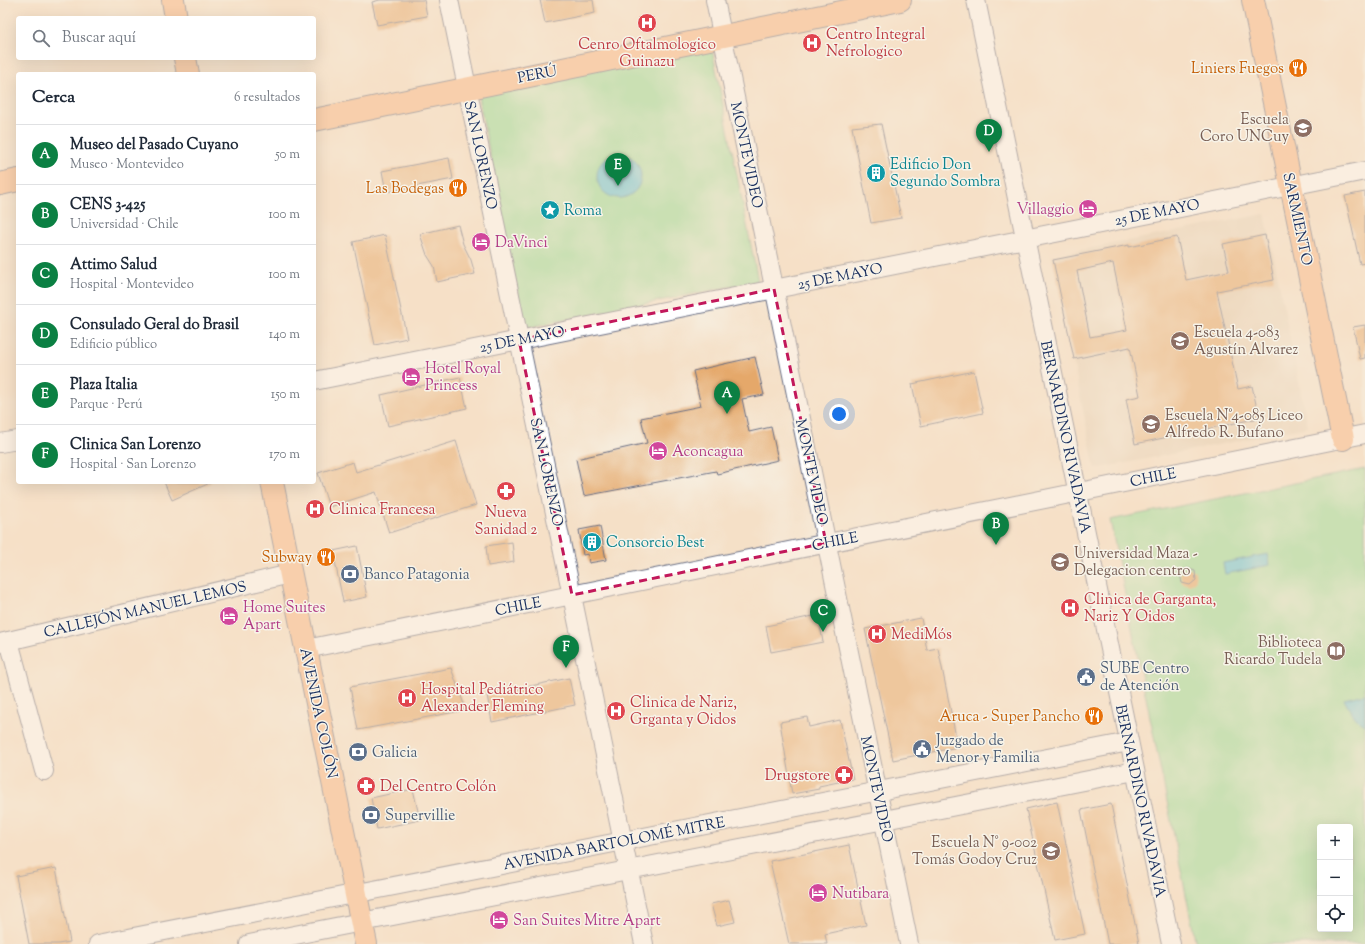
<!DOCTYPE html>
<html lang="es">
<head>
<meta charset="utf-8">
<style>
	body { margin:0; font-family:"Sorts Mill Goudy",serif; background:#f6f6f7; color:#1f2937 }
	.controls { position:absolute; right:12px; bottom:12px; display:grid; overflow:hidden; border-radius:4px; box-shadow:0 4px 16px #0002 }
	.controls button { width:36px; height:36px; display:grid; place-items:center; padding:0; border:0; border-bottom:1px solid #e0e1e3; background:#fff; color:#1f2937; font:20px sans-serif }
	.you { position:absolute; left:839px; top:414px; width:14px; height:14px; margin:-10px; border:3px solid #fff; border-radius:50%; background:#1a73e8; box-shadow:0 0 0 6px #1a73e833 }
	.badge { display:grid; place-items:center; width:26px; height:26px; border-radius:50%; background:#0b8043; color:#fff; font-size:13px; font-weight:700 }
	.pin { position:absolute; translate:-50% -33px; filter:drop-shadow(0 1px 2px #0008) }
	.pin::after { content:''; position:absolute; top:21px; width:14px; height:12px; background:inherit; clip-path:polygon(0 0,100% 0,50% 100%) }
	.list { margin:0; padding:0; list-style:none }
	h2 { display:flex; justify-content:space-between; align-items:center; height:52px; margin:0; padding:0 16px; font-size:17px }
	h2 small { font-size:13px; font-weight:400; color:#747a83 }
	.list li { display:grid; grid-template-columns:26px 1fr auto; gap:12px; align-items:center; box-sizing:border-box; height:60px; padding:0 16px; border-top:1px solid #e0e1e3 }
	.list b { display:block; font-size:15px; white-space:nowrap }
	.list p { margin:0; font-size:13px; white-space:nowrap; color:#747a83 }
	.list em { font-size:13px; font-style:normal; color:#747a83 }
	.icon { flex:none; width:22px; height:22px; fill:none; stroke:currentColor; stroke-width:2; stroke-linecap:round; stroke-linejoin:round }
	.map { position:relative; flex:none; width:1365px; height:944px; overflow:hidden }
	.search { position:absolute; background:#fff; box-shadow:0 4px 16px #0002; left:16px; top:16px; width:300px; height:44px; display:flex; align-items:center; gap:10px; box-sizing:border-box; padding:0 14px; border-radius:4px; color:#747a83; font-size:15px }
	.panel { position:absolute; background:#fff; box-shadow:0 4px 16px #0002; left:16px; top:72px; width:300px; height:412px; border-radius:4px }
	.map>svg:first-child { display:block }
	.built { fill:#e4d0b6 }
	.green { fill:#94e09c; stroke:#58887d; fill-rule:evenodd }
	.water { fill:#61c8de; stroke:#3e7c9e }
	.building { fill:#e5a86a; fill-rule:evenodd }
	.lines { fill:none; stroke-linecap:round; stroke-linejoin:round }
	.minor-casing { stroke:#676d83; stroke-width:20 }
	.major-casing { stroke:#676d83; stroke-width:24 }
	.minor { stroke:#fff; stroke-width:18 }
	.major { stroke:#fabb8c; stroke-width:22 }
	.marked { fill:none; stroke:#c2185b; stroke-width:3; stroke-dasharray:8 5; stroke-linejoin:round }
	.labels { text-anchor:middle; stroke-width:3; stroke-linejoin:round; paint-order:stroke }
	.health-label { font-size:15px; fill:#be3a42; stroke:#f7f3e8; text-anchor:start }
	.food-label { font-size:15px; fill:#c56008; stroke:#f7f3e8; text-anchor:end }
	.street-label { font-size:15px; fill:#1b2f5e; stroke:#f7f3e8 }
	.education-label { font-size:15px; fill:#785e54; stroke:#f7f3e8; text-anchor:end }
	.culture-label { font-size:15px; fill:#0d838f; stroke:#f7f3e8; text-anchor:start }
	.hotel-label { font-size:15px; fill:#b23c85; stroke:#f7f3e8; text-anchor:start }
	.service-label { font-size:15px; fill:#4e5e75; stroke:#f7f3e8; text-anchor:start }
</style>
</head>
<body>
<div class="map">
<svg width="1365" height="944" viewBox="0 0 1365 944">
	<rect width="100%" height="100%" fill="#f7f3e8"/>
	<filter id="ink" filterUnits="userSpaceOnUse"><feTurbulence type="fractalNoise" baseFrequency=".025" numOctaves="2"/><feDisplacementMap in="SourceGraphic" scale="8" xChannelSelector="R" yChannelSelector="G"/><feConvolveMatrix kernelMatrix="1 2 1 2 8 2 1 2 1" color-interpolation-filters="sRGB"/></filter>
	<filter id="wash" filterUnits="userSpaceOnUse"><feTurbulence type="fractalNoise" baseFrequency=".012" numOctaves="4" result="noise"/><feDisplacementMap in="SourceGraphic" scale="16" xChannelSelector="R" yChannelSelector="G"/><feGaussianBlur stdDeviation="0.9" result="paint"/><feColorMatrix in="noise" values="0 0 0 0 0 0 0 0 0 0 0 0 0 0 0 0 0 1.4 0 .05"/><feComposite in="paint" operator="in"/></filter>
	<g filter="url(#wash)">
		<rect width="100%" height="100%" fill="#f5e0c7"/>
		<polygon class="built" points="1265,214 1308,427 1095,469 1052,256"/>
		<g class="green">
			<polygon points="711,44 758,281 525,328 477,91"/>
			<path d="M1365,469V944H1196L1110,520ZM1320,827H1350V929H1320Z"/>
		</g>
		<g class="water">
			<circle cx="619" cy="176" r="22"/>
			<polygon points="1268,554 1270,565 1225,574 1223,563"/>
			<path d="M1365,694V726C1355,719 1349,710 1344,699Z"/>
		</g>
		<g id="blocks">
			<g class="building">
				<polygon points="380,0 424,0 427,16 377,25 372,2"/>
				<polygon points="540,0 593,0 595,13 545,23"/>
				<polygon points="881,124 901,218 871,223 852,127"/>
				<polygon points="449,158 453,179 386,192 382,171"/>
				<polygon points="1365,192 1365,263 1360,264 1345,196"/>
				<polygon points="458,225 463,244 471,260 475,274 437,282 434,266 427,255 420,234"/>
				<polygon points="385,235 407,338 375,345 353,242"/>
				<path d="M1265,235L1274,280L1217,291L1238,389L1252,386L1259,418L1135,444L1126,399L1140,396L1130,347L1074,359L1053,260L1129,245V247L1177,237L1186,280L1229,271L1223,244ZM1113,263L1127,330L1090,337L1077,271Z"/>
				<polygon points="1365,325 1365,358 1360,359 1353,327"/>
				<polygon points="755,357 764,395 742,399 749,432 771,427 778,460 717,474 716,471 584,496 576,459 647,443 641,418 701,406 693,371"/>
				<polygon points="974,371 983,413 921,426 912,384"/>
				<polygon points="460,377 467,408 388,426 381,395"/>
				<polygon points="456,441 476,505 389,533 376,492 329,507 318,473 353,462 356,472"/>
				<polygon points="164,482 212,482 172,500"/>
				<polygon points="600,526 606,560 589,563 588,554 583,555 579,530"/>
				<polygon points="512,542 514,562 488,566 486,546"/>
				<polygon points="357,546 367,597 343,602 333,551"/>
				<polygon points="1187,568 1195,571 1196,580 1190,585 1182,583 1180,574"/>
				<polygon points="818,615 823,642 771,652 766,626"/>
				<polygon points="921,618 927,650 938,648 958,747 893,760 865,629"/>
				<polygon points="451,668 466,710 358,730 350,687"/>
				<polygon points="569,678 575,705 492,722 487,695"/>
				<polygon points="807,717 809,727 840,720 853,779 819,786 819,789 792,794 780,722"/>
				<polygon points="413,789 420,820 377,829 371,798"/>
				<polygon points="1057,802 1085,934 1055,940 1026,809"/>
				<polygon points="1111,804 1139,944 1108,944 1081,810"/>
				<polygon points="849,845 866,925 825,934 827,944 789,944 770,861"/>
				<polygon points="56,868 70,942 58,944 29,944 16,876"/>
				<polygon points="729,900 735,922 717,926 711,904"/>
			</g>
		</g>
	</g>
	<g filter="url(#ink)">
		<use href="#blocks" fill-opacity="0" stroke="#676d83" stroke-width="1"/>
		<g class="lines">
			<defs>
				<g id="minor">
					<polyline points="449,0 644,944"/>
					<polyline points="715,0 909,944"/>
					<polyline points="976,0 1171,944"/>
					<polyline points="314,381 1365,171"/>
					<polyline points="0,443 18,440"/>
					<polyline points="9,641 44,771"/>
					<polyline points="0,643 290,574"/>
					<polyline points="306,649 1365,434"/>
					<polyline points="98,944 1129,742"/>
					<polyline points="249,944 1135,771"/>
				</g>
				<g id="major">
					<polyline points="173,0 176,18"/>
					<polyline points="1253,0 1343,439"/>
					<polyline points="185,58 188,74"/>
					<polyline points="314,120 900,0"/>
					<polyline points="0,184 18,180"/>
					<polyline points="272,482 366,944"/>
				</g>
			</defs>
			<use href="#minor" class="minor-casing"/>
			<use href="#major" class="major-casing"/>
			<use href="#minor" class="minor"/>
			<use href="#major" class="major"/>
		</g>
	</g>
	<path d="M0 0H1365V944H0ZM774,289L826,543L572,595L519,340Z" fill="#f5e0c7" fill-opacity=".55" fill-rule="evenodd"/>
	<path class="marked" d="M774,289L826,543L572,595L519,340Z"/>
	<defs>
		<symbol id="hospital-disc" viewBox="-11 -11 22 22"><circle r="9.5" fill="#e0444e" stroke="#f7f3e8"/><path d="M-5-5h3v3.5h4V-5h3V5h-3V1.5h-4V5h-3Z" fill="#fff"/></symbol>
		<symbol id="restaurant-disc" viewBox="-11 -11 22 22"><circle r="9.5" fill="#e8710a" stroke="#f7f3e8"/><path d="M-5-6h1v4h1v-4h1v4h1v-4h1v5L-1.5 .5V6h-2V.5L-5-1ZM5-6V6H3V1.5H1.5Q1.5-4 5-6Z" fill="#fff"/></symbol>
		<symbol id="school-disc" viewBox="-11 -11 22 22"><circle r="9.5" fill="#8d6e63" stroke="#f7f3e8"/><path d="M0-5L7-2L0 1L-7-2ZM-4 1L0 2.5L4 1V4Q0 6-4 4Z" fill="#fff"/></symbol>
		<symbol id="building-disc" viewBox="-11 -11 22 22"><circle r="9.5" fill="#0f9aa8" stroke="#f7f3e8"/><path d="M-4-6H4V6H1V3H-1V6H-4ZM-2.5-4.3h1.7v1.8h-1.7ZM.8-4.3h1.7v1.8H.8ZM-2.5-1h1.7V.8h-1.7ZM.8-1h1.7V.8H.8Z" fill="#fff"/></symbol>
		<symbol id="hotel-disc" viewBox="-11 -11 22 22"><circle r="9.5" fill="#d1479c" stroke="#f7f3e8"/><path d="M-6-4.5h1.5V1H6V5H4.5V3h-9V5H-6ZM-4 0a1.8 1.8 0 1 1 3.6 0ZM.5 0V-2.5h3Q6-2.5 6 0Z" fill="#fff"/></symbol>
		<symbol id="sight-disc" viewBox="-11 -11 22 22"><circle r="9.5" fill="#0f9aa8" stroke="#f7f3e8"/><path d="M0-6L1.8-2.2L6-1.7L2.9 1.2L3.7 5.4L0 3.3L-3.7 5.4L-2.9 1.2L-6-1.7L-1.8-2.2Z" fill="#fff"/></symbol>
		<symbol id="pharmacy-disc" viewBox="-11 -11 22 22"><circle r="9.5" fill="#e0444e" stroke="#f7f3e8"/><path d="M-2-6h4v4h4v4h-4v4h-4v-4h-4v-4h4Z" fill="#fff"/></symbol>
		<symbol id="university-disc" viewBox="-11 -11 22 22"><circle r="9.5" fill="#8d6e63" stroke="#f7f3e8"/><path d="M0-5L7-2L0 1L-7-2ZM-4 1L0 2.5L4 1V4Q0 6-4 4Z" fill="#fff"/></symbol>
		<symbol id="bank-disc" viewBox="-11 -11 22 22"><circle r="9.5" fill="#5c6f8a" stroke="#f7f3e8"/><path d="M-6-4H6V4H-6ZM0-2.3a2.3 2.3 0 1 0 0 4.6a2.3 2.3 0 1 0 0-4.6Z" fill="#fff"/></symbol>
		<symbol id="library-disc" viewBox="-11 -11 22 22"><circle r="9.5" fill="#8d6e63" stroke="#f7f3e8"/><path d="M-6-4Q-3-5.5-.7-3.5V5Q-3 3-6 4ZM6-4Q3-5.5 .7-3.5V5Q3 3 6 4Z" fill="#fff"/></symbol>
		<symbol id="civic-disc" viewBox="-11 -11 22 22"><circle r="9.5" fill="#5c6f8a" stroke="#f7f3e8"/><path d="M-.6-6.5H3V-4.5H.6V-3L4-1V1h2V6H-6V1h2V-1L-.6-3ZM-1.2 2.5V6h2.4V2.5Z" fill="#fff"/></symbol>
	</defs>
	<g fill-rule="evenodd">
		<use href="#hospital-disc" x="636" y="12" width="22" height="22"/>
		<use href="#hospital-disc" x="801" y="32" width="22" height="22"/>
		<use href="#restaurant-disc" x="1287" y="57" width="22" height="22"/>
		<use href="#school-disc" x="1292" y="117" width="22" height="22"/>
		<use href="#building-disc" x="865" y="162" width="22" height="22"/>
		<use href="#restaurant-disc" x="447" y="177" width="22" height="22"/>
		<use href="#hotel-disc" x="1077" y="198" width="22" height="22"/>
		<use href="#sight-disc" x="539" y="199" width="22" height="22"/>
		<use href="#hotel-disc" x="470" y="231" width="22" height="22"/>
		<use href="#school-disc" x="1169" y="330" width="22" height="22"/>
		<use href="#hotel-disc" x="400" y="366" width="22" height="22"/>
		<use href="#school-disc" x="1140" y="413" width="22" height="22"/>
		<use href="#hotel-disc" x="647" y="440" width="22" height="22"/>
		<use href="#pharmacy-disc" x="495" y="480" width="22" height="22"/>
		<use href="#hospital-disc" x="304" y="498" width="22" height="22"/>
		<use href="#building-disc" x="581" y="531" width="22" height="22"/>
		<use href="#restaurant-disc" x="315" y="546" width="22" height="22"/>
		<use href="#university-disc" x="1049" y="551" width="22" height="22"/>
		<use href="#bank-disc" x="339" y="563" width="22" height="22"/>
		<use href="#hospital-disc" x="1059" y="597" width="22" height="22"/>
		<use href="#hotel-disc" x="218" y="605" width="22" height="22"/>
		<use href="#hospital-disc" x="866" y="623" width="22" height="22"/>
		<use href="#library-disc" x="1325" y="640" width="22" height="22"/>
		<use href="#civic-disc" x="1075" y="666" width="22" height="22"/>
		<use href="#hospital-disc" x="396" y="687" width="22" height="22"/>
		<use href="#hospital-disc" x="605" y="700" width="22" height="22"/>
		<use href="#restaurant-disc" x="1083" y="705" width="22" height="22"/>
		<use href="#civic-disc" x="911" y="738" width="22" height="22"/>
		<use href="#bank-disc" x="347" y="741" width="22" height="22"/>
		<use href="#pharmacy-disc" x="833" y="764" width="22" height="22"/>
		<use href="#pharmacy-disc" x="355" y="775" width="22" height="22"/>
		<use href="#bank-disc" x="360" y="804" width="22" height="22"/>
		<use href="#school-disc" x="1040" y="840" width="22" height="22"/>
		<use href="#hotel-disc" x="807" y="882" width="22" height="22"/>
		<use href="#hotel-disc" x="488" y="909" width="22" height="22"/>
	</g>
	<g class="labels">
		<g class="health-label">
			<text x="826" y="39">Centro Integral<tspan x="826" dy="17">Nefrologico</tspan></text>
			<text x="647" y="49" text-anchor="middle">Cenro Oftalmologico<tspan x="647" dy="17">Guinazu</tspan></text>
			<text x="329" y="514">Clinica Francesa</text>
			<text x="506" y="517" text-anchor="middle">Nueva<tspan x="506" dy="17">Sanidad 2</tspan></text>
			<text x="1084" y="604">Clinica de Garganta,<tspan x="1084" dy="17">Nariz Y Oidos</tspan></text>
			<text x="891" y="639">MediMós</text>
			<text x="421" y="694">Hospital Pediátrico<tspan x="421" dy="17">Alexander Fleming</tspan></text>
			<text x="630" y="707">Clinica de Nariz,<tspan x="630" dy="17">Grganta y Oidos</tspan></text>
			<text x="830" y="780" text-anchor="end">Drugstore</text>
			<text x="380" y="791">Del Centro Colón</text>
		</g>
		<g class="food-label">
			<text x="1284" y="73">Liniers Fuegos</text>
			<text x="444" y="193">Las Bodegas</text>
			<text x="312" y="562">Subway</text>
			<text x="1080" y="721">Aruca - Super Pancho</text>
		</g>
		<g class="street-label">
			<text transform="translate(537 74) rotate(-11)" y="5">PERÚ</text>
			<text transform="translate(481 155) rotate(78)" y="5">SAN LORENZO</text>
			<text transform="translate(747 155) rotate(78)" y="5">MONTEVIDEO</text>
			<text transform="translate(1157 212) rotate(-11)" y="5">25 DE MAYO</text>
			<text transform="translate(1298 219) rotate(78)" y="5">SARMIENTO</text>
			<text transform="translate(840 276) rotate(-11)" y="5">25 DE MAYO</text>
			<text transform="translate(522 339) rotate(-11)" y="5">25 DE MAYO</text>
			<text transform="translate(1066 437) rotate(78)" y="5">BERNARDINO RIVADAVIA</text>
			<text transform="translate(547 472) rotate(78)" y="5">SAN LORENZO</text>
			<text transform="translate(812 472) rotate(78)" y="5">MONTEVIDEO</text>
			<text transform="translate(1153 477) rotate(-11)" y="5">CHILE</text>
			<text transform="translate(835 541) rotate(-11)" y="5">CHILE</text>
			<text transform="translate(518 606) rotate(-11)" y="5">CHILE</text>
			<text transform="translate(145 609) rotate(-13)" y="5">CALLEJÓN MANUEL LEMOS</text>
			<text transform="translate(319 713) rotate(78)" y="5">AVENIDA COLÓN</text>
			<text transform="translate(877 789) rotate(78)" y="5">MONTEVIDEO</text>
			<text transform="translate(1141 801) rotate(78)" y="5">BERNARDINO RIVADAVIA</text>
			<text transform="translate(614 843) rotate(-11)" y="5">AVENIDA BARTOLOMÉ MITRE</text>
		</g>
		<g class="education-label">
			<text x="1289" y="124">Escuela<tspan x="1289" dy="17">Coro UNCuy</tspan></text>
			<text x="1194" y="337" text-anchor="start">Escuela 4-083<tspan x="1194" dy="17">Agustín Alvarez</tspan></text>
			<text x="1165" y="420" text-anchor="start">Escuela N°4-085 Liceo<tspan x="1165" dy="17">Alfredo R. Bufano</tspan></text>
			<text x="1074" y="558" text-anchor="start">Universidad Maza -<tspan x="1074" dy="17">Delegacion centro</tspan></text>
			<text x="1322" y="647">Biblioteca<tspan x="1322" dy="17">Ricardo Tudela</tspan></text>
			<text x="1037" y="847">Escuela N° 9-002<tspan x="1037" dy="17">Tomás Godoy Cruz</tspan></text>
		</g>
		<g class="culture-label">
			<text x="890" y="169">Edificio Don<tspan x="890" dy="17">Segundo Sombra</tspan></text>
			<text x="564" y="215">Roma</text>
			<text x="606" y="547">Consorcio Best</text>
		</g>
		<g class="hotel-label">
			<text x="1074" y="214" text-anchor="end">Villaggio</text>
			<text x="495" y="247">DaVinci</text>
			<text x="425" y="373">Hotel Royal<tspan x="425" dy="17">Princess</tspan></text>
			<text x="672" y="456">Aconcagua</text>
			<text x="243" y="612">Home Suites<tspan x="243" dy="17">Apart</tspan></text>
			<text x="832" y="898">Nutibara</text>
			<text x="513" y="925">San Suites Mitre Apart</text>
		</g>
		<g class="service-label">
			<text x="364" y="579">Banco Patagonia</text>
			<text x="1100" y="673">SUBE Centro<tspan x="1100" dy="17">de Atención</tspan></text>
			<text x="936" y="745">Juzgado de<tspan x="936" dy="17">Menor y Familia</tspan></text>
			<text x="372" y="757">Galicia</text>
			<text x="385" y="820">Supervillie</text>
		</g>
	</g>
</svg>
<div class="controls">
<button>+</button>
<button>−</button>
<button><svg class="icon" aria-label="locate" viewBox="0 0 24 24"><circle cx="12" cy="12" r="6"/><path d="M12 2v4M12 18v4M2 12h4M18 12h4"/></svg></button>
</div>
<div class="you"></div>
<div class="pin badge" style="left:727px;top:414px">A</div>
<div class="pin badge" style="left:996px;top:545px">B</div>
<div class="pin badge" style="left:823px;top:632px">C</div>
<div class="pin badge" style="left:989px;top:152px">D</div>
<div class="pin badge" style="left:618px;top:186px">E</div>
<div class="pin badge" style="left:566px;top:668px">F</div>
<div class="search"><svg class="icon" aria-label="search" viewBox="0 0 24 24"><circle cx="10" cy="10" r="6"/><path d="M15 15l6 6"/></svg>Buscar aquí</div>
<section class="panel">
<h2>Cerca<small>6 resultados</small></h2>
<ul class="list">
<li><span class="badge">A</span><div><b>Museo del Pasado Cuyano</b><p>Museo · Montevideo</p></div><em>50 m</em></li>
<li><span class="badge">B</span><div><b>CENS 3-425</b><p>Universidad · Chile</p></div><em>100 m</em></li>
<li><span class="badge">C</span><div><b>Attimo Salud</b><p>Hospital · Montevideo</p></div><em>100 m</em></li>
<li><span class="badge">D</span><div><b>Consulado Geral do Brasil</b><p>Edificio público</p></div><em>140 m</em></li>
<li><span class="badge">E</span><div><b>Plaza Italia</b><p>Parque · Perú</p></div><em>150 m</em></li>
<li><span class="badge">F</span><div><b>Clinica San Lorenzo</b><p>Hospital · San Lorenzo</p></div><em>170 m</em></li>
</ul>
</section>
</div>
</body>
</html>
